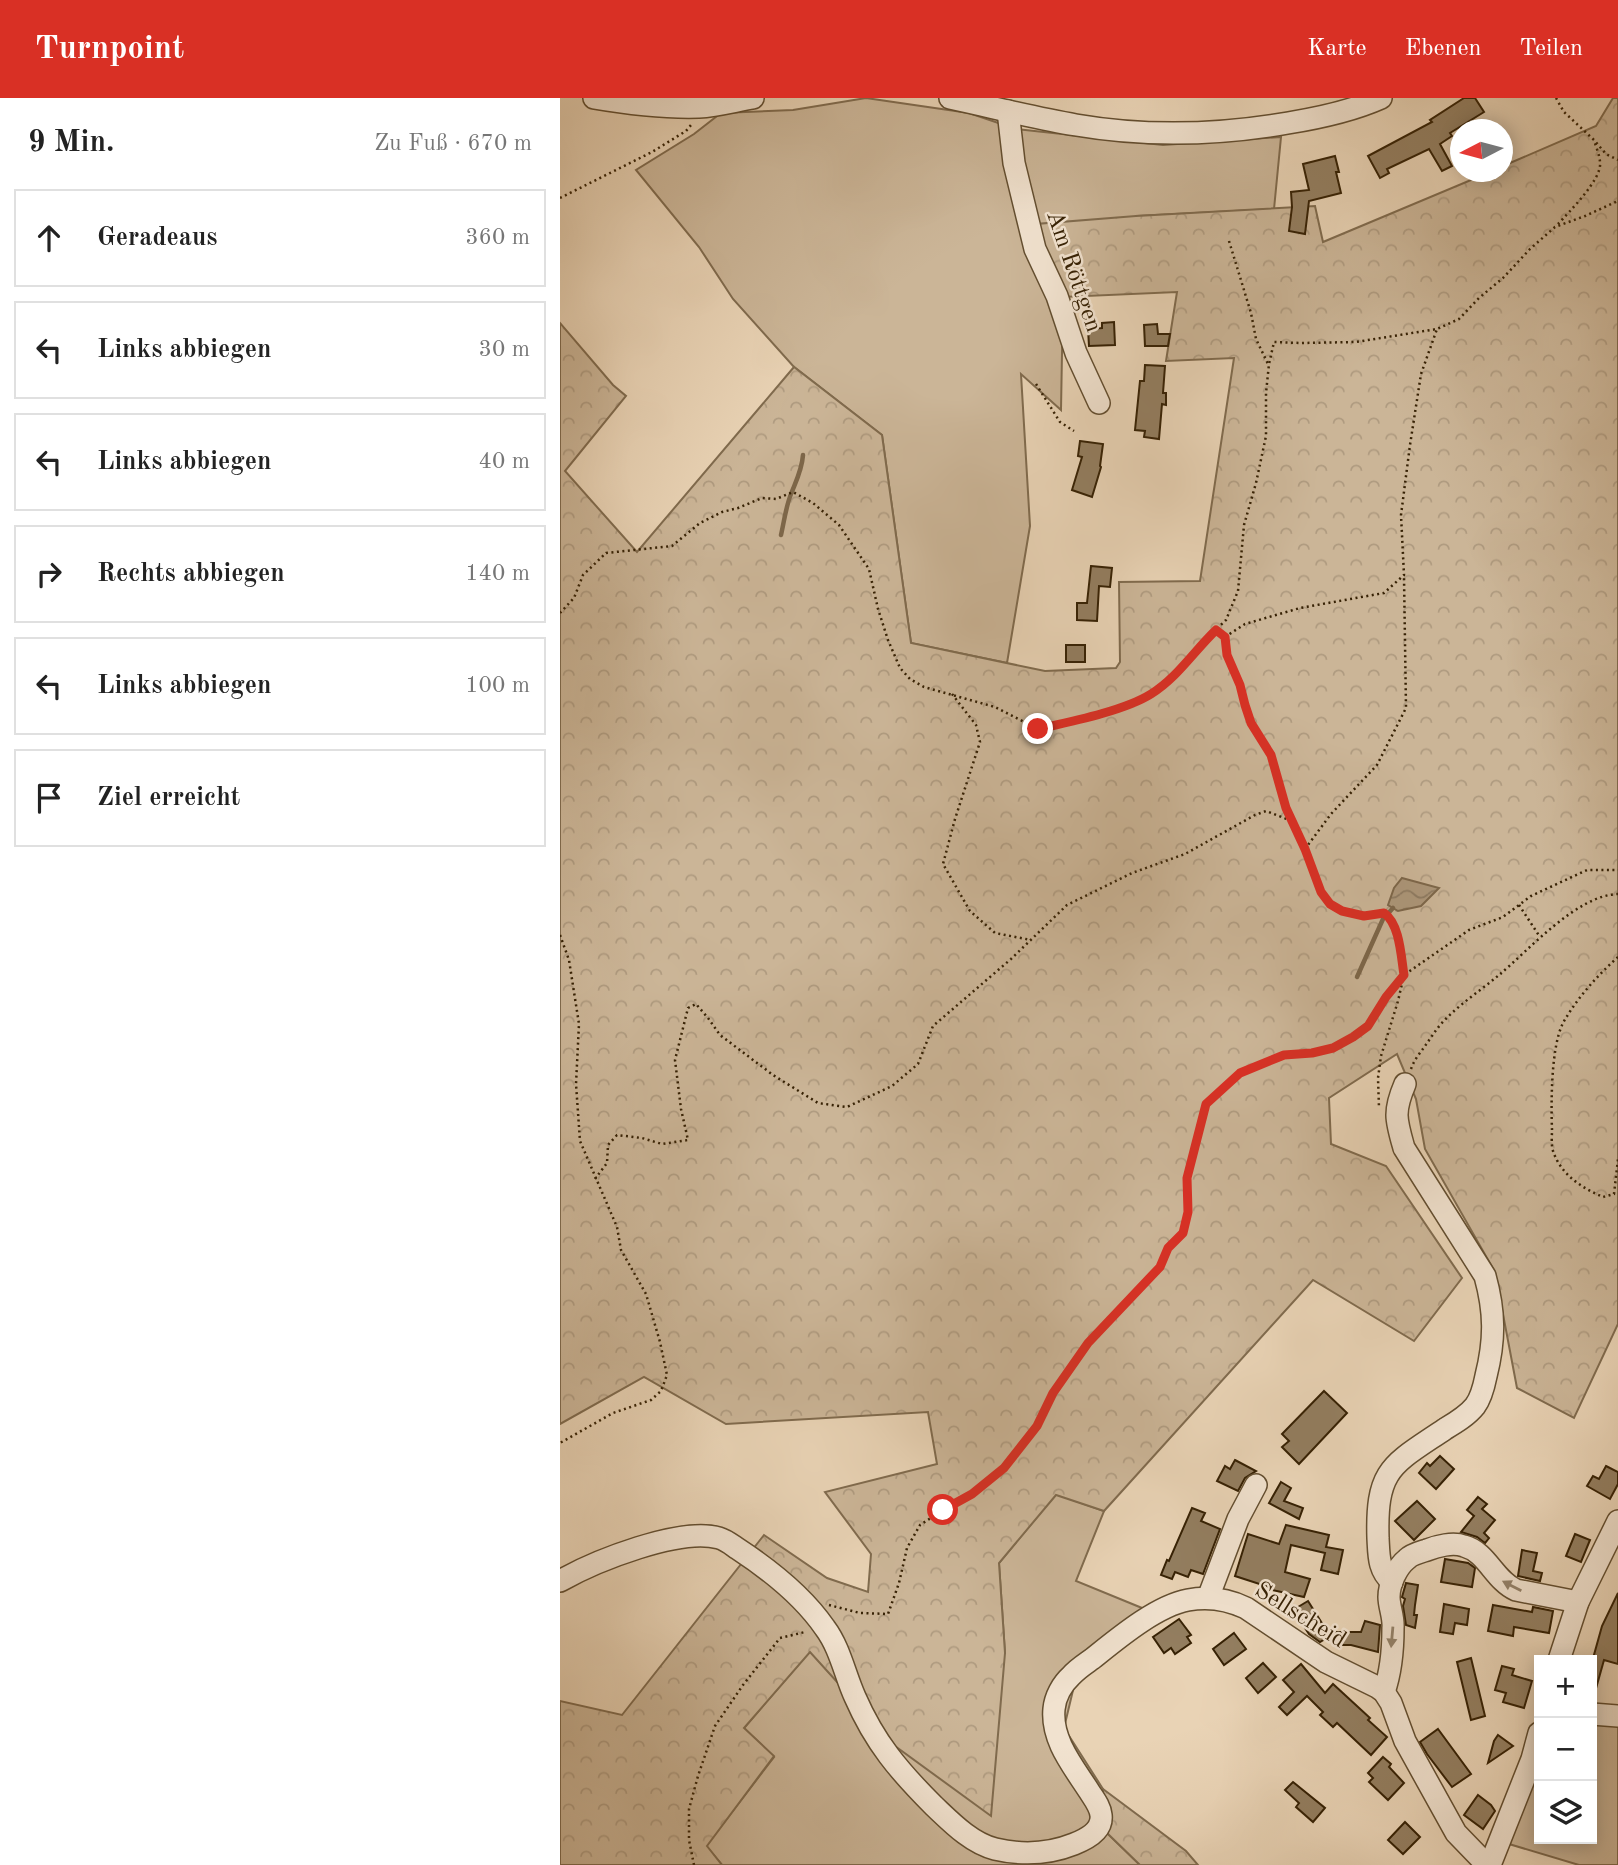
<!DOCTYPE html>
<html lang="de">
<head>
<meta charset="utf-8">
<style>
	body { margin:0; font-family:"Old Standard TT",serif; background:#f2f2f2; color:#222 }
	.controls { position:absolute; right:21px; bottom:21px; display:grid; overflow:hidden; border-radius:0px; box-shadow:0 4px 18px #0003 }
	.controls button { width:63px; height:63px; display:grid; place-items:center; padding:0; border:0; border-bottom:2px solid #e0e0e0; background:#fff; color:#222; font:35px sans-serif }
	.compass { position:absolute; left:890px; top:21px; width:63px; height:63px; border-radius:50%; background:#fff; box-shadow:0 4px 18px #0003; rotate:264deg }
	.stop { position:absolute; width:21px; height:21px; margin:-16px; border:5px solid #d93025; border-radius:50%; background:#fff }
	.stop.end { background:#d93025; border-color:#fff; box-shadow:0 2px 7px #0008 }
	.list { margin:0; padding:0; list-style:none }
	h2 { display:flex; justify-content:space-between; align-items:center; height:91px; margin:0; padding:0 28px; font-size:30px }
	h2 small { font-size:23px; font-weight:400; color:#767676 }
	.list li { display:grid; grid-template-columns:46px 1fr auto; gap:21px; align-items:center; box-sizing:border-box; height:98px; margin:0 14px 14px; padding:0 14px; border:2px solid #e0e0e0; border-radius:0px }
	.list b { display:block; font-size:26px; white-space:nowrap }
	.list em { font-size:23px; font-style:normal; color:#767676 }
	.icon { flex:none; width:38px; height:38px; fill:none; stroke:currentColor; stroke-width:2; stroke-linecap:round; stroke-linejoin:round }
	.map { position:relative; flex:none; width:1058px; height:1767px; overflow:hidden }
	header { display:flex; align-items:center; gap:42px; box-sizing:border-box; height:98px; padding:0 35px; background:#d93025; color:#fff }
	header strong { font-size:33px }
	nav { display:flex; gap:38px; margin-inline-start:auto; font-size:24px }
	main { display:flex }
	aside { flex:1; background:#fff }
	.map>svg:first-child { display:block }
	.green { fill:#cbb597; stroke:#806b4e; stroke-width:2 }
	.forest { fill:url(#forest-crowns); stroke:#806b4e; stroke-width:2 }
	.water { fill:url(#water-waves); stroke:#7d674a; stroke-width:2 }
	.lines { fill:none; stroke-linecap:round; stroke-linejoin:round }
	.stream { stroke:#7d674a; stroke-width:4.5 }
	.building { fill:#937e60; stroke:#362104; stroke-width:2 }
	.minor-casing { stroke:#634e30; stroke-width:24 }
	.path { stroke:#362104; stroke-width:2.5; stroke-dasharray:2 3.5; stroke-linecap:butt }
	.minor { stroke:#f1e2cf; stroke-width:21 }
	.oneway { fill:#94826a }
	.route { stroke:#d93025; stroke-width:9 }
	.labels { text-anchor:middle; stroke-width:5; stroke-linejoin:round; paint-order:stroke }
	.street-label { font-size:24px; fill:#362104; stroke:#f1e2cf }
</style>
</head>
<body>
<header>
<strong>Turnpoint</strong>
<nav><a>Karte</a><a>Ebenen</a><a>Teilen</a></nav>
</header>
<main>
<aside>
<h2>9 Min.<small>Zu Fuß · 670 m</small></h2>
<ul class="list">
<li><svg class="icon" aria-label="ahead" viewBox="0 0 24 24"><path d="M12 20V5M6 11l6-6 6 6"/></svg><div><b>Geradeaus</b></div><em>360 m</em></li>
<li><svg class="icon" aria-label="left" viewBox="0 0 24 24"><path d="M17 20v-9H6M10 6l-5 5 5 5"/></svg><div><b>Links abbiegen</b></div><em>30 m</em></li>
<li><svg class="icon" aria-label="left" viewBox="0 0 24 24"><path d="M17 20v-9H6M10 6l-5 5 5 5"/></svg><div><b>Links abbiegen</b></div><em>40 m</em></li>
<li><svg class="icon" aria-label="right" viewBox="0 0 24 24"><path d="M7 20v-9h11M14 6l5 5-5 5"/></svg><div><b>Rechts abbiegen</b></div><em>140 m</em></li>
<li><svg class="icon" aria-label="left" viewBox="0 0 24 24"><path d="M17 20v-9H6M10 6l-5 5 5 5"/></svg><div><b>Links abbiegen</b></div><em>100 m</em></li>
<li><svg class="icon" aria-label="arrive" viewBox="0 0 24 24"><path d="M6 21V4h12l-3 4 3 4H6"/></svg><div><b>Ziel erreicht</b></div></li>
</ul>
</aside>
<div class="map">
<svg width="1058" height="1767" viewBox="0 0 1058 1767">
	<defs>
		<pattern id="forest-crowns" width="20" height="18" patternUnits="userSpaceOnUse" patternTransform="scale(1.75)"><rect width="20" height="18" fill="#cbb597"/><path d="M2 6a3 3 0 1 1 6 0M12 15a3 3 0 1 1 6 0" fill="none" stroke="#af9b80"/></pattern>
		<pattern id="water-waves" width="16" height="10" patternUnits="userSpaceOnUse" patternTransform="scale(1.75)"><rect width="16" height="10" fill="#ac9679"/><path d="M0 5q4-4 8 0t8 0" fill="none" stroke="#8d7a61"/></pattern>
	</defs>
	<rect width="100%" height="100%" fill="#e9d3b5"/>
	<filter id="stains"><feTurbulence type="fractalNoise" baseFrequency=".00286" numOctaves="4"/><feColorMatrix values="0 0 0 0 .2 0 0 0 0 .09 0 0 0 0 .02 0 0 0 .5 -.17"/></filter>
	<radialGradient id="worn" r=".72"><stop offset=".6" stop-color="#630" stop-opacity="0"/><stop offset="1" stop-color="#630" stop-opacity=".3"/></radialGradient>
	<g class="green">
		<polygon points="306,0 409,15 456,31 603,47 721,39 714,111 576,118 503,199 501,312 461,276 470,428 447,565 351,545 322,337 234,269 173,201 139,149 76,72 134,36 161,15 233,12"/>
		<polygon points="496,1396 544,1413 516,1483 582,1510 579,1536 514,1588 504,1630 543,1691 546,1734 580,1767 162,1767 146,1748 214,1659 184,1630 250,1553 335,1648 445,1555 439,1465"/>
		<polygon points="1032,1617 1058,1617 1058,1767 1019,1767 949,1746 979,1658 979,1741 1032,1741"/>
	</g>
	<g class="forest">
		<polygon points="1053,0 1058,0 1058,1226 1014,1320 957,1290 935,1174 865,1051 856,1001 837,956 769,1000 771,1046 826,1068 902,1180 854,1243 753,1182 544,1413 496,1397 439,1465 445,1555 431,1718 335,1648 250,1554 184,1630 214,1658 147,1748 162,1767 0,1767 0,1603 62,1617 204,1437 267,1480 308,1494 311,1456 265,1394 377,1366 368,1314 166,1326 84,1279 0,1326 0,225 53,287 66,298 5,373 77,454 234,269 322,337 351,545 485,573 556,570 560,564 559,484 640,483 674,260 606,263 617,194 503,199 476,126 576,118 755,108 763,144 930,74 942,74 943,68 1036,28"/>
		<polygon points="543,1691 626,1753 638,1767 580,1767 546,1734"/>
	</g>
	<polygon class="water" points="842,780 879,790 861,808 838,813 828,807 834,790"/>
	<g class="lines">
		<g class="stream">
			<path d="M221,437C224,424 226,408 231,396C236,383 242,372 243,357"/>
			<polyline points="797,879 823,821 833,810"/>
		</g>
	</g>
	<g class="building">
		<polygon points="904,0 915,0 924,14 890,35 892,38 880,46 892,68 882,73 869,51 827,71 829,75 820,80 808,58 872,24 870,22"/>
		<polygon points="775,58 779,74 776,74 781,95 749,103 745,136 729,133 732,109 731,94 749,92 743,66"/>
		<polygon points="554,224 555,247 529,248 528,231 542,230 542,225"/>
		<polygon points="597,226 598,236 610,236 608,248 585,248 584,227"/>
		<polygon points="585,267 605,268 603,295 606,295 606,307 602,306 599,341 584,339 585,333 575,332 580,283 584,283"/>
		<polygon points="520,343 543,346 540,368 541,369 532,399 512,392 522,359 518,358"/>
		<polygon points="531,468 552,470 550,489 539,488 537,523 517,522 517,505 527,505"/>
		<rect x="506" y="547" width="19" height="17"/>
		<polygon points="764,1293 787,1315 739,1366 722,1349 729,1343 722,1336"/>
		<polygon points="880,1358 894,1371 876,1391 859,1375 867,1365 870,1368"/>
		<polygon points="675,1362 696,1373 685,1380 678,1393 657,1383 665,1368 670,1371"/>
		<polygon points="1046,1368 1058,1374 1058,1386 1050,1401 1027,1388 1033,1378 1039,1381"/>
		<polygon points="721,1384 731,1390 724,1403 743,1410 739,1421 709,1405"/>
		<polygon points="918,1399 927,1406 922,1411 935,1422 924,1435 929,1440 925,1445 917,1439 901,1434 914,1418 907,1412"/>
		<polygon points="857,1403 875,1421 854,1442 835,1423"/>
		<polygon points="632,1410 645,1415 641,1423 660,1431 643,1476 631,1472 628,1479 615,1474 612,1481 601,1477 607,1462 609,1463"/>
		<polygon points="726,1427 769,1437 766,1449 783,1452 778,1476 761,1472 765,1455 731,1447 725,1474 750,1481 744,1499 708,1491 709,1489 675,1478 688,1436 719,1446"/>
		<polygon points="1015,1436 1030,1442 1021,1464 1006,1458"/>
		<polygon points="962,1452 977,1455 973,1473 982,1475 980,1483 958,1478"/>
		<polygon points="885,1461 908,1465 915,1470 912,1489 881,1484"/>
		<polygon points="846,1485 858,1487 855,1507 854,1517 857,1517 855,1530 846,1527 843,1508 845,1501 842,1499"/>
		<polygon points="1058,1495 1058,1566 1044,1562 1035,1594 1032,1594 1032,1564 1042,1528"/>
		<polygon points="748,1503 770,1538 760,1544 749,1536 733,1512"/>
		<polygon points="884,1506 909,1511 907,1527 895,1525 893,1536 880,1534"/>
		<polygon points="933,1507 972,1514 973,1509 993,1513 989,1535 954,1529 953,1538 928,1533"/>
		<polygon points="619,1521 631,1537 627,1539 631,1545 615,1556 611,1550 604,1555 593,1539"/>
		<polygon points="805,1523 820,1527 818,1554 791,1547 775,1547 775,1534 801,1534"/>
		<polygon points="674,1535 686,1551 664,1567 653,1551"/>
		<polygon points="911,1560 925,1618 911,1622 897,1564"/>
		<polygon points="703,1565 716,1579 698,1595 686,1580"/>
		<polygon points="741,1566 765,1595 773,1586 810,1620 808,1622 827,1639 811,1657 777,1625 773,1629 760,1617 763,1614 747,1598 727,1617 719,1609 734,1594 723,1582"/>
		<polygon points="942,1568 954,1571 952,1577 972,1583 964,1610 943,1604 946,1595 935,1592"/>
		<polygon points="878,1631 911,1676 892,1689 867,1656 860,1644"/>
		<polygon points="938,1637 953,1648 928,1665 934,1643"/>
		<polygon points="823,1659 831,1666 829,1669 844,1685 828,1702 809,1684 813,1680 808,1675"/>
		<polygon points="733,1684 765,1710 753,1724 736,1709 739,1705 725,1692"/>
		<polygon points="918,1697 931,1707 935,1713 923,1731 904,1717"/>
		<polygon points="845,1724 860,1739 843,1756 828,1742"/>
	</g>
	<g class="lines">
		<defs>
			<g id="minor">
				<path d="M34,0C69,6 104,10 139,9C157,8 175,3 193,0"/>
				<path d="M390,0C432,9 474,20 516,27C586,39 658,37 728,25C759,20 792,13 821,0"/>
				<polyline points="448,13 454,65 475,151 497,198 516,255 539,305"/>
				<path d="M0,1483C35,1463 120,1429 159,1440C166,1442 172,1447 178,1451C210,1472 243,1498 265,1530C280,1550 285,1577 295,1599C315,1645 339,1673 374,1708C391,1724 411,1745 435,1751C461,1757 489,1756 514,1746C527,1741 543,1733 541,1717C540,1708 534,1701 529,1693C513,1668 491,1642 494,1611C495,1599 502,1586 511,1578C517,1571 525,1566 532,1561C557,1541 596,1508 628,1502C649,1498 667,1501 686,1510L766,1564L817,1589L824,1594L831,1605L845,1643L896,1735L927,1767"/>
				<path d="M832,1484C818,1472 819,1457 818,1440C816,1370 832,1367 885,1331C895,1325 907,1318 915,1308C921,1300 924,1288 926,1278C935,1242 935,1214 925,1178L844,1050C836,1022 833,1014 845,986"/>
				<polyline points="648,1500 678,1421 696,1387"/>
				<polyline points="999,1562 1018,1504 1058,1423"/>
				<path d="M824,1594C831,1574 833,1551 833,1530C834,1519 829,1509 829,1499C829,1486 837,1469 847,1461C852,1456 861,1454 867,1452C877,1448 893,1444 904,1448C927,1454 934,1482 956,1492L1018,1504"/>
				<polyline points="1032,1616 1058,1618"/>
				<polyline points="930,1767 972,1661 979,1635"/>
			</g>
		</defs>
		<use href="#minor" class="minor-casing"/>
		<g class="path">
			<polyline points="996,0 1004,14 1034,42 1046,56 1058,62"/>
			<polyline points="0,100 92,54 126,33 131,27"/>
			<path d="M998,126C1009,114 1042,81 1040,65C1040,58 1036,49 1034,42"/>
			<polyline points="669,143 691,215 696,241 708,266"/>
			<polyline points="476,286 500,324 514,333"/>
			<polyline points="0,515 14,500 23,477 46,455 112,448 140,425 162,414 178,410 202,400 216,401 233,394 253,405 279,427 309,471 318,511 328,542 340,570 350,581 364,589 435,609 478,631 564,608 590,596 616,575 643,544 666,522 678,493 684,427 696,385 706,338 706,295 709,266 714,244 741,245 796,244 877,231 899,221 919,200 943,180 970,151 995,129 1025,118 1058,103"/>
			<polyline points="656,532 665,539 667,557 680,587 685,607 691,625 711,658 727,710 745,751 761,794 770,806 782,813 804,818 824,815 829,819 838,841 844,877 838,903 821,958 818,980 819,1010"/>
			<polyline points="665,539 685,526 740,510 824,495 844,477 841,417 850,347 861,276 877,231"/>
			<polyline points="392,596 416,627 420,644 395,721 383,766 410,813 435,835 471,842"/>
			<polyline points="745,751 771,716 817,667 846,610 844,479"/>
			<polyline points="959,807 980,839"/>
			<polyline points="0,837 9,862 19,926 16,986 20,1043 57,1129 61,1152 86,1196 100,1244 107,1277 101,1293 91,1302 53,1315 0,1345"/>
			<path d="M1058,859C1037,878 1017,900 1003,925C991,949 991,1004 992,1032C992,1038 991,1047 993,1053C1001,1077 1022,1090 1043,1099L1054,1096L1058,1061"/>
			<path d="M851,971C854,962 860,955 865,948C870,941 875,933 881,926C898,907 920,893 939,877C969,852 1017,797 1058,796"/>
			<polyline points="35,1081 47,1065 48,1047 57,1037 82,1040 102,1046 128,1042 121,1011 115,962 128,910 136,906 148,920 160,937 213,977 258,1005 287,1009 332,988 358,966 373,928 451,861 507,807 572,775 625,756 695,717 706,713 732,723"/>
			<polyline points="269,1507 300,1515 328,1516 339,1485 347,1450 360,1427 383,1412 412,1396 444,1370 477,1328 493,1295 528,1245 600,1169 608,1150 623,1135 628,1114 627,1080 646,1006 680,975 724,957 752,955 773,950 793,939 808,928 826,899 844,877 909,832 943,819 971,798 1027,772 1058,772"/>
			<polyline points="134,1767 129,1742 129,1711 138,1678 155,1628 183,1587 220,1540 245,1534"/>
		</g>
		<use href="#minor" class="minor"/>
	</g>
	<defs><path id="oneway-solid" d="M-6-.8H1V-3.2L6.5 0L1 3.2V.8H-6Z" transform="scale(1.75)"/></defs>
	<g class="oneway">
		<use href="#oneway-solid" transform="translate(952 1488) rotate(-153)"/>
		<use href="#oneway-solid" transform="translate(832 1539) rotate(95)"/>
	</g>
	<g class="lines">
		<path class="route" d="M383,1412L412,1396L444,1370L477,1328L493,1295L528,1245L600,1169L608,1150L623,1135L628,1114L627,1080L646,1006L680,975L724,957L752,955L773,950L793,939L808,928L826,899L844,877C841,859 840,826 824,815L804,818L782,813L770,806L761,794L745,751L726,710L711,657L691,625L685,607L680,587L667,557L665,539L656,532C634,553 617,580 591,596C564,613 509,624 478,631"/>
	</g>
	<g class="labels">
		<g class="street-label">
			<text transform="translate(515 173) rotate(71)" y="8">Am Röttgen</text>
			<text transform="translate(741 1516) rotate(32)" y="8">Sellscheid</text>
		</g>
	</g>
	<rect width="100%" height="100%" filter="url(#stains)"/>
	<rect width="100%" height="100%" fill="url(#worn)"/>
</svg>
<div class="controls">
<button>+</button>
<button>−</button>
<button><svg class="icon" aria-label="layers" viewBox="0 0 24 24"><path d="M12 4l9 5-9 5-9-5zM3 14l9 5 9-5"/></svg></button>
</div>
<svg class="compass" viewBox="-18 -18 36 36"><path d="M0-13l5 13h-10z" fill="#e53935"/><path d="M0 13l5-13h-10z" fill="#767676"/></svg>
<div class="stop" style="left:383px;top:1412px"></div>
<div class="stop end" style="left:478px;top:631px"></div>
</div>
</main>
</body>
</html>
